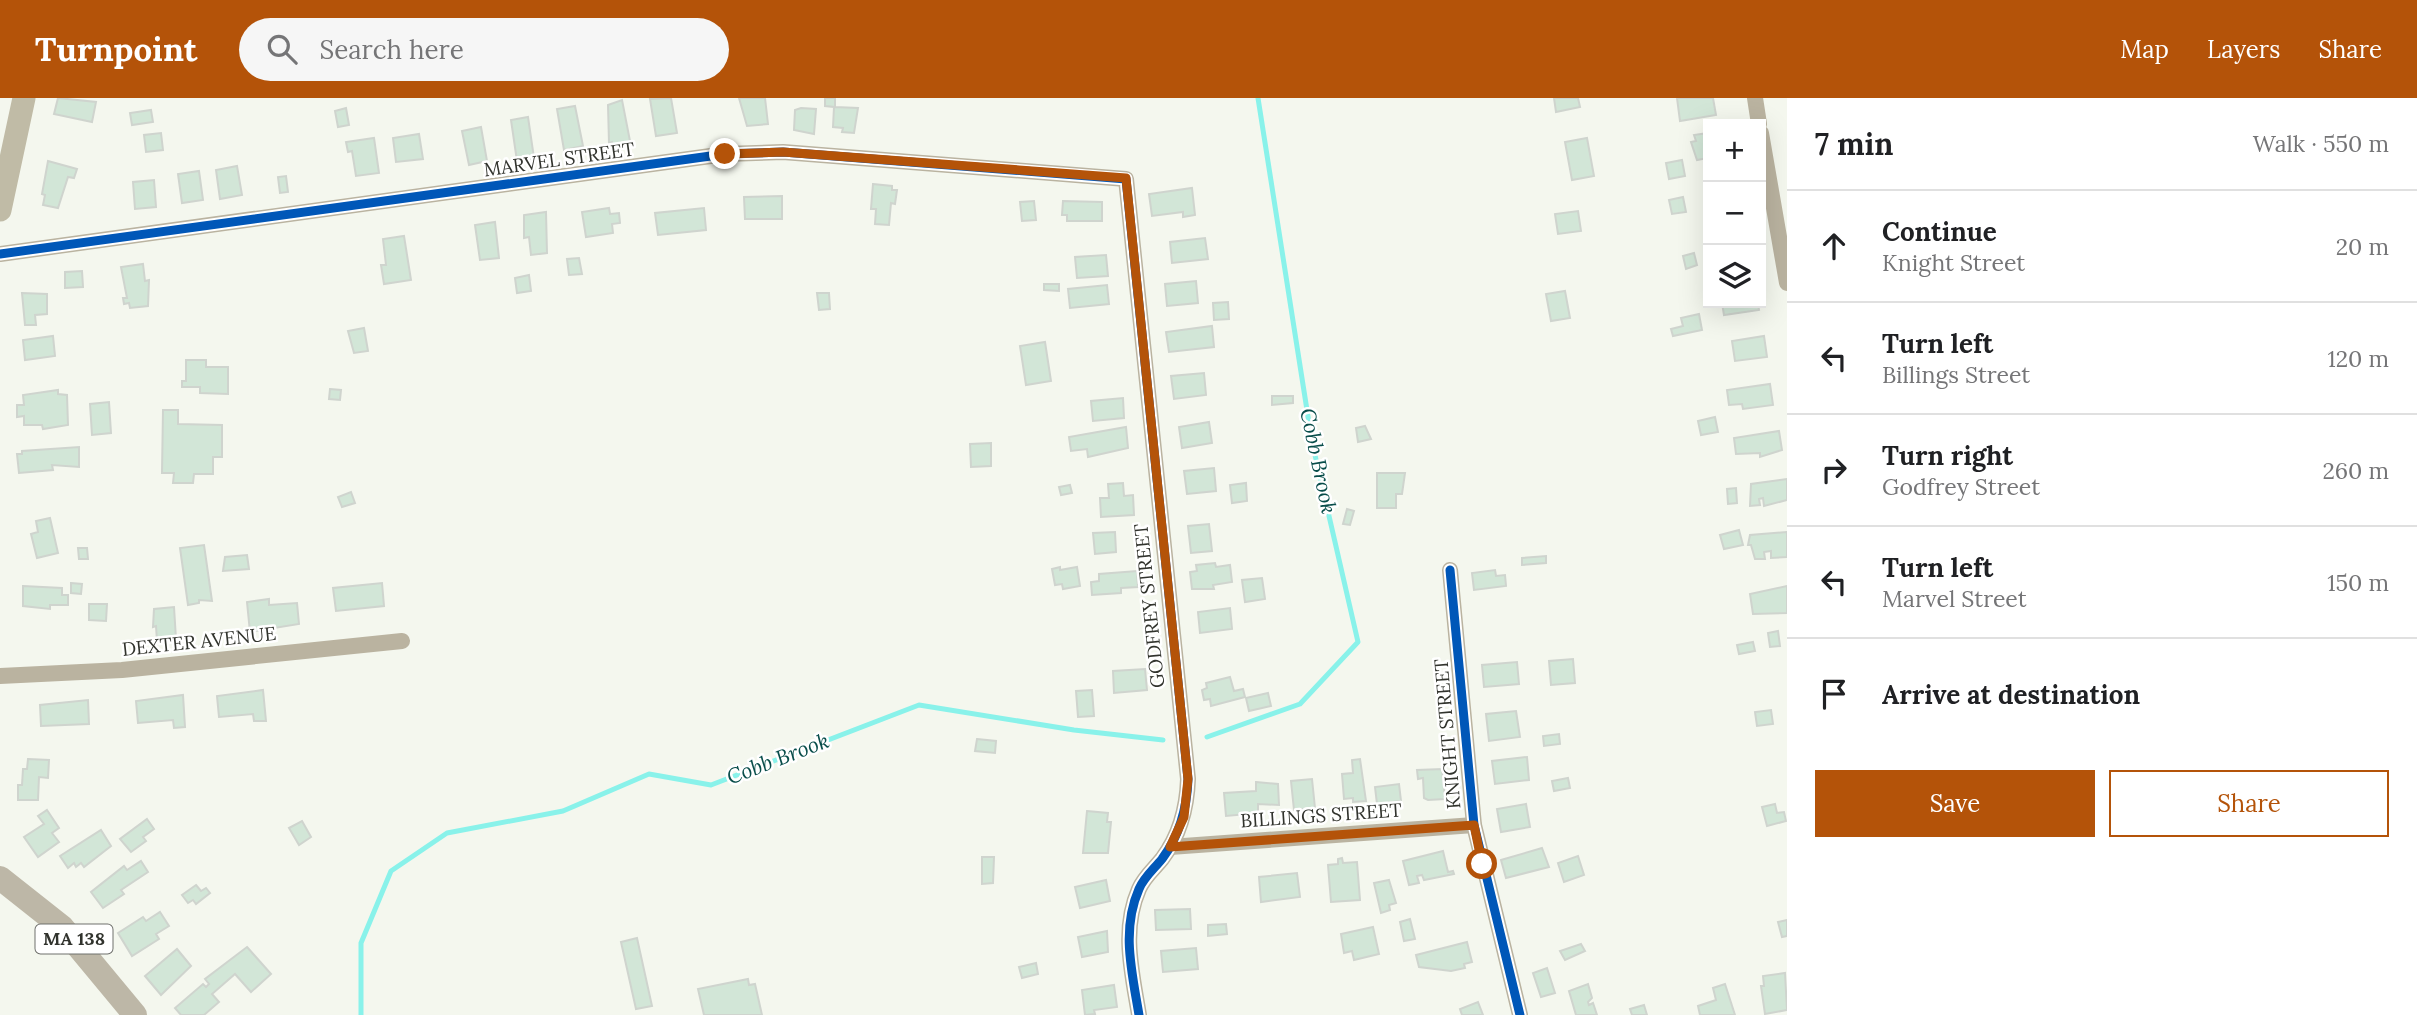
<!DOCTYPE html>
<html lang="en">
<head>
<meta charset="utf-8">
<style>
	body { margin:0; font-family:Lora,serif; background:#f6f6f6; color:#202124 }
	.controls { position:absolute; right:21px; top:21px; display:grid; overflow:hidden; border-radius:0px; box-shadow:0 7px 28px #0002 }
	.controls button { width:63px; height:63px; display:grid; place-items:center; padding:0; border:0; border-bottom:2px solid #e0e0e0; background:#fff; color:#202124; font:35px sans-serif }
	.stop { position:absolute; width:21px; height:21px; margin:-16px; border:5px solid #b45309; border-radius:50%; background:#fff }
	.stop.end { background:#b45309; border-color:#fff; box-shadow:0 2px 7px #0008 }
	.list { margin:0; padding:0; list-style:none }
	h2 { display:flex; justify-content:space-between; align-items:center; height:91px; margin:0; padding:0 28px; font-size:30px }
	h2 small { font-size:23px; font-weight:400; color:#757577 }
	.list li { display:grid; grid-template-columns:46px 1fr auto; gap:21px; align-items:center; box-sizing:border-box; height:112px; padding:0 28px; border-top:2px solid #e0e0e0 }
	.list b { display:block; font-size:26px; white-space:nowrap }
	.list p { margin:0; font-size:23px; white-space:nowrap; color:#757577 }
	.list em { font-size:23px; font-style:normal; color:#757577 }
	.actions { display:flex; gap:14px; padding:21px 28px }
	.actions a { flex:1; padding:16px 0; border:2px solid #b45309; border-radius:0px; text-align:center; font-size:24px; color:#b45309 }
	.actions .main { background:#b45309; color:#fff }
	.icon { flex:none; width:38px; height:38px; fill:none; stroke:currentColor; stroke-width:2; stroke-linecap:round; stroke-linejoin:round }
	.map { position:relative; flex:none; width:1787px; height:917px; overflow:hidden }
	header { display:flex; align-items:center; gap:42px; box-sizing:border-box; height:98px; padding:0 35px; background:#b45309; color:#fff }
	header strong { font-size:33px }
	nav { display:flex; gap:38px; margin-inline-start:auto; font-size:24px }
	.search { width:490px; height:63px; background:#f6f6f6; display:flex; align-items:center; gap:18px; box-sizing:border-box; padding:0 24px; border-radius:38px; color:#757577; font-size:26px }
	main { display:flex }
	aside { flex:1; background:#fff }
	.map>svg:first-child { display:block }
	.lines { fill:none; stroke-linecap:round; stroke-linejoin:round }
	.stream { stroke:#89f2ea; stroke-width:5 }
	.building { fill:#d2e6d7; stroke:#cfd4ce; stroke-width:2 }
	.street { stroke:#bab3a0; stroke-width:16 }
	.secondary { stroke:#c0bba6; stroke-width:23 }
	.primary { stroke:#bdb7a7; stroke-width:24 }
	.cycleway-casing { stroke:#fff; stroke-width:13 }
	.cycleway { stroke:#0057b8; stroke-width:9 }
	.route { stroke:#b45309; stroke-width:9 }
	.labels { text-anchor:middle; stroke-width:5; stroke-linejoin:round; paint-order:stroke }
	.shield { fill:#fff; stroke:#6f706c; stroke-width:2 }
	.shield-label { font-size:18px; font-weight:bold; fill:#31332d }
	.street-label { font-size:19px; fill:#31332d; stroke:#fff }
	.water-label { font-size:21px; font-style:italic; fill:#084d4a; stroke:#fff }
</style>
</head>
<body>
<header>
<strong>Turnpoint</strong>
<div class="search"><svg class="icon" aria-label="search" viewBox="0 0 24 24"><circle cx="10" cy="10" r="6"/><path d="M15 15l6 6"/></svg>Search here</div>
<nav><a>Map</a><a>Layers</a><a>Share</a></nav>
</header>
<main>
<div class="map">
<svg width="1787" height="917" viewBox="0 0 1787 917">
	<rect width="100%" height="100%" fill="#f4f7ee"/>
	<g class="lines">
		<g class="stream">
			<polyline points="1207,639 1300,606 1358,544 1312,344 1258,0"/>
			<polyline points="361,917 361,845 391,773 447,735 563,713 649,676 711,687 919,607 1074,632 1163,642"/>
		</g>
	</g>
	<g class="building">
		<polygon points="58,0 96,4 92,24 54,16"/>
		<polygon points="671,0 677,35 656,38 650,1"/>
		<polygon points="739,0 765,0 768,26 747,28"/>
		<polygon points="825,0 835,0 835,9 858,10 854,35 842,34 843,30 833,29 834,9 825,8"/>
		<polygon points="1554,0 1578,0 1580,9 1556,14"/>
		<polygon points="1677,0 1713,0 1716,17 1680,23"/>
		<polygon points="622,2 630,43 627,47 613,49 612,44 609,45 608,7"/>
		<polygon points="575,8 583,48 564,52 557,11"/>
		<polygon points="346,10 349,27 338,29 335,13"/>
		<polygon points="801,10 816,11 814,36 794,32 795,12"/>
		<polygon points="151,12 153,24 132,27 130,15"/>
		<polygon points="528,19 534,60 517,63 511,22"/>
		<polygon points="481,29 487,63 469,67 462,33"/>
		<polygon points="161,35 163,52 146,54 144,37"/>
		<polygon points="1708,35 1708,60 1697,62 1691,44 1696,43 1694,37"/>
		<polygon points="419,36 423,61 396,64 393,40"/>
		<polygon points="374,40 379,75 356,78 352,53 348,54 346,44"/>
		<polygon points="1587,40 1594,78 1572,82 1565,44"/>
		<polygon points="1682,62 1685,78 1669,81 1666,65"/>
		<polygon points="48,63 77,71 74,80 68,79 58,110 43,107 45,97 42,96"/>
		<polygon points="237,68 242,97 220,101 216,72"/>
		<polygon points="199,73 203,102 182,105 178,76"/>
		<polygon points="286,78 288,94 280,95 278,79"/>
		<polygon points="154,82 156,109 135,111 133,84"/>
		<polygon points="873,86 892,88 892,92 897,92 895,106 891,105 889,127 875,126 876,111 871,111"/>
		<polygon points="1192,90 1195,117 1183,119 1183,114 1152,118 1149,96"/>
		<polygon points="782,98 782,121 745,121 744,99"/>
		<polygon points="1683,99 1686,114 1672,116 1669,102"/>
		<polygon points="1034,103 1036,122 1022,123 1020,104"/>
		<polygon points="1063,103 1102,104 1102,123 1067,123 1067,117 1062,117"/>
		<polygon points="609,110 610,116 619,115 620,125 612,126 613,135 586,139 582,114"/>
		<polygon points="704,110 706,132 658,137 655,115"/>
		<polygon points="1578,113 1581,133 1558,136 1555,116"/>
		<polygon points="546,114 547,155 531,157 529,139 524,140 524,117"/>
		<polygon points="495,124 499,160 480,162 475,127"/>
		<polygon points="404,138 411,182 384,186 381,167 386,167 383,141"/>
		<polygon points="1205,140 1208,161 1172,165 1170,144"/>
		<polygon points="1694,155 1697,167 1686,171 1683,158"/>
		<polygon points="1106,157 1108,178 1077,180 1075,159"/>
		<polygon points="579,160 582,176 569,177 567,161"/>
		<polygon points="143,166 145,183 149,182 148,208 130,210 129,205 124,206 123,200 127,200 121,169"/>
		<polygon points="82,173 83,189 65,190 65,174"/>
		<polygon points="529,177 531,193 517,195 515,180"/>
		<polygon points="1196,183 1198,205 1167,208 1165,186"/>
		<polygon points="1044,186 1059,186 1059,193 1044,192"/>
		<polygon points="1107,187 1109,206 1070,210 1068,191"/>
		<polygon points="1565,193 1570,220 1551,223 1546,196"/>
		<polygon points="22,195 47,196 47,216 35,217 36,227 25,227"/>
		<polygon points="817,195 829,195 830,211 819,212"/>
		<polygon points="1228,204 1229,221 1214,222 1213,205"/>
		<polygon points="1722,205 1758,205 1759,212 1724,217"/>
		<polygon points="1699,216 1702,232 1673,238 1671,231 1683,228 1681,220"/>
		<polygon points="1212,228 1214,249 1169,254 1166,234"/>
		<polygon points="364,230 368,253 354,255 348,233"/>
		<polygon points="53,238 55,258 25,262 23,242"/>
		<polygon points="1764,238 1767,259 1735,263 1732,243"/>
		<polygon points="1045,244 1051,283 1026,287 1020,248"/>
		<polygon points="186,262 206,262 206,269 228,269 228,296 200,295 200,289 182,289 182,283 186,283"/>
		<polygon points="1204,275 1206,297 1174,301 1171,278"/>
		<polygon points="1770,286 1773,307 1743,311 1742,306 1729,307 1727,292"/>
		<polygon points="330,291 341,292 340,302 329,301"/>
		<polygon points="58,292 58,296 67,297 68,327 43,331 42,327 24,327 24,318 17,319 17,307 24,307 23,297"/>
		<polygon points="1272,298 1293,298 1293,305 1272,307"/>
		<polygon points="1123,300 1124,320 1093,323 1091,303"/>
		<polygon points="109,304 111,335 92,337 90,306"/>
		<polygon points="163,312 178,312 178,326 222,327 222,359 213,359 213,376 194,376 193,385 173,385 174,375 162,375"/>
		<polygon points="1715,319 1718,334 1701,337 1698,323"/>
		<polygon points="1209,324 1212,345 1182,350 1179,329"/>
		<polygon points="1365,328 1371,341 1358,344 1356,330"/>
		<polygon points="1126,329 1128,350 1088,359 1087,351 1071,353 1069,339"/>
		<polygon points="1779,333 1782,352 1760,359 1760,355 1736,356 1734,340"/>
		<polygon points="991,345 991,368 971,369 970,346"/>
		<polygon points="79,349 79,369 52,367 53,372 19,375 17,356 22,356 22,353"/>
		<polygon points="1214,370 1216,393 1187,396 1184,373"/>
		<polygon points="1377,375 1405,375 1402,396 1396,396 1396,410 1377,410"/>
		<polygon points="1787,381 1787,402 1764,408 1763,400 1759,401 1760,407 1750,408 1751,386"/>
		<polygon points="1123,385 1124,398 1133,397 1134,417 1101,419 1100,400 1109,400 1108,386"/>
		<polygon points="1246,385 1247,403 1232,405 1230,387"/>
		<polygon points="1070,387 1072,395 1061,397 1059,389"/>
		<polygon points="1736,390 1737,405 1728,406 1727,391"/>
		<polygon points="351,394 355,405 342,409 338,399"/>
		<polygon points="1347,411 1354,413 1350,427 1343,426"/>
		<polygon points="50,420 58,455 37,460 31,436 38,434 36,423"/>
		<polygon points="1209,426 1212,453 1191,455 1188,428"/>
		<polygon points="1739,432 1743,447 1724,451 1720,437"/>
		<polygon points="1115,434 1116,454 1095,456 1093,435"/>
		<polygon points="1787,434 1787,459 1771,460 1771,453 1764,454 1765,461 1755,461 1751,447 1748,447 1750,437"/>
		<polygon points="204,447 212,503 199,502 199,505 188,507 180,450"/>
		<polygon points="78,450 87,450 88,461 79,461"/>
		<polygon points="247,457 249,471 223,473 225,459"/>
		<polygon points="1546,458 1546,465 1522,467 1522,460"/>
		<polygon points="1215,465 1216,469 1230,467 1232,484 1213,487 1214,491 1192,491 1190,474 1197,473 1196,467"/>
		<polygon points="1060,469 1060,472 1077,469 1080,488 1063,491 1062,486 1055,487 1052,471"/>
		<polygon points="1495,472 1496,478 1505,477 1506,488 1474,492 1472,475"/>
		<polygon points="1137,473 1138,489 1121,490 1121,495 1092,497 1091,484 1099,483 1099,476"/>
		<polygon points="1262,480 1265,501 1245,504 1242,482"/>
		<polygon points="71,485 82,486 81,496 71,495"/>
		<polygon points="382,485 384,508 336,513 333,490"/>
		<polygon points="23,488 62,490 62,497 68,497 68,507 50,507 50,511 23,508"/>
		<polygon points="1787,488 1787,515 1753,516 1750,496"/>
		<polygon points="269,501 269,507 297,505 299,526 250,534 247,504"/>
		<polygon points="89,506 107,506 106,523 89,522"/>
		<polygon points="174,509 176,541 157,543 156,528 153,529 154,511"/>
		<polygon points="1230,510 1232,531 1200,535 1198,514"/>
		<polygon points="1778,533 1780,548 1770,549 1768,535"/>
		<polygon points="1753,544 1755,553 1739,556 1737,547"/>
		<polygon points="1573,561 1575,585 1551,587 1549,563"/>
		<polygon points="1517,564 1519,586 1484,589 1482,567"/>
		<polygon points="1145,571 1147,592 1114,595 1113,573"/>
		<polygon points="1230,579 1234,593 1243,591 1245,599 1211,608 1210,601 1204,602 1202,592 1207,590 1206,585"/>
		<polygon points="263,592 266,623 254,623 253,616 219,619 217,598"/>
		<polygon points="1092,592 1094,618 1078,619 1076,593"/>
		<polygon points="1268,595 1271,608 1249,613 1246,600"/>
		<polygon points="183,597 185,629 174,630 173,622 138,625 136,603"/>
		<polygon points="88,602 89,626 41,628 40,607"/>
		<polygon points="1771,612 1773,626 1757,628 1755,614"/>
		<polygon points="1516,613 1520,639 1489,643 1486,616"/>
		<polygon points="1559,636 1560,646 1544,648 1543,638"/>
		<polygon points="977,641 996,643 995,655 975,653"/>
		<polygon points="1527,659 1529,682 1495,686 1492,663"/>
		<polygon points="28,661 49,662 48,680 39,679 38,702 18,702 18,687 22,687 23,671 27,671"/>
		<polygon points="1360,661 1366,703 1353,704 1353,700 1344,701 1342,676 1353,675 1352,662"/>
		<polygon points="1442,671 1445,701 1428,702 1424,700 1423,680 1418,681 1417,672"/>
		<polygon points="1568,680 1570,690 1554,693 1552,683"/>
		<polygon points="1312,681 1315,710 1294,712 1291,683"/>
		<polygon points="1256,684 1278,686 1279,707 1258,706 1258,715 1226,718 1224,695 1256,693"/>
		<polygon points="1399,686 1401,703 1377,706 1375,689"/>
		<polygon points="1526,706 1530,729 1501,734 1497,711"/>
		<polygon points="1775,706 1777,715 1784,714 1786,723 1767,728 1762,709"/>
		<polygon points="47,712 59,730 52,735 59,744 38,759 24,739 44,726 38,718"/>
		<polygon points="1087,713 1108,715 1107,724 1111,724 1108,755 1083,755"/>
		<polygon points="147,721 154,731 143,739 146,743 131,754 120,741"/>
		<polygon points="302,723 311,739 299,747 289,730"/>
		<polygon points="101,732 111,748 84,769 81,765 76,769 74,765 68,770 60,758"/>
		<polygon points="1542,750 1549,769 1506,780 1501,762"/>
		<polygon points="1443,753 1448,774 1453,773 1454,776 1424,782 1422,777 1417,778 1419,785 1409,787 1403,763"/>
		<polygon points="1578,758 1584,777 1564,784 1558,765"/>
		<polygon points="982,759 994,759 993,785 982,786"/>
		<polygon points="1342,760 1343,765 1357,764 1360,802 1331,804 1328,767 1338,766 1338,761"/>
		<polygon points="141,763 148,774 121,792 124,796 103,810 91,794 124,768 127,772"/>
		<polygon points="1297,775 1300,799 1261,804 1259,779"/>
		<polygon points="1106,782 1110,803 1080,810 1075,789"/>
		<polygon points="1389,782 1396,805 1389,807 1390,812 1381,815 1374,785"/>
		<polygon points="196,787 201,793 206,790 210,795 196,806 193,802 188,805 182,797"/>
		<polygon points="1190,811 1191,831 1156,832 1155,812"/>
		<polygon points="160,814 169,828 156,836 159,841 132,858 118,835 143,819 146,823"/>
		<polygon points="1410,821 1415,841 1404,843 1400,824"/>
		<polygon points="1787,822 1787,838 1782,839 1778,824"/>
		<polygon points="1226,826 1227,836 1208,838 1208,827"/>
		<polygon points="1373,829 1379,856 1354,862 1352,853 1344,855 1341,836"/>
		<polygon points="1107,833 1108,854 1082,859 1078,839"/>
		<polygon points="637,840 652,908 636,911 621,844"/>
		<polygon points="1467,844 1472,864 1464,866 1465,870 1451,873 1419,869 1416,857"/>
		<polygon points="1581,846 1585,853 1565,862 1560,853"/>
		<polygon points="247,849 271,876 251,894 235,876 212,896 219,904 204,917 181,917 175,910 203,886 206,889 209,886 205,881"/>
		<polygon points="1196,850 1198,871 1163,874 1161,853"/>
		<polygon points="177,851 191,868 161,897 145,878"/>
		<polygon points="1036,865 1038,876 1022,880 1019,869"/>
		<polygon points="1547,870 1555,895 1541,899 1533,875"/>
		<polygon points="1785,875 1787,912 1765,916 1761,888 1764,888 1763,878"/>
		<polygon points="748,881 749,887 755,886 762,917 704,917 698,891"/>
		<polygon points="1588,886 1592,900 1588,904 1589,907 1593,905 1597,917 1576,917 1569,893"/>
		<polygon points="1725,886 1735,917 1700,917 1698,908 1716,902 1713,890"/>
		<polygon points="1114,887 1117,909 1094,912 1095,916 1085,917 1082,892"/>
		<polygon points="1478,904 1483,917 1462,917 1460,911"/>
		<polygon points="1644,907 1647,917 1632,917 1630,911"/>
	</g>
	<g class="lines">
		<g class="street">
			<polyline points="1755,0 1759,26"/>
			<polyline points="1761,35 1787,185"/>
			<path d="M0,156L725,56L783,54L1126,81L1188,681C1187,711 1180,737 1162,761C1154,771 1144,779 1139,791C1121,832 1132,874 1139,917"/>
			<polyline points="1450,472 1474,727 1520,917"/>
			<polyline points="0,578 122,572 402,543"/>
			<polyline points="1170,749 1474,727"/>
		</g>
		<polyline class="secondary" points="0,112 24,0"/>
		<polyline class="primary" points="0,780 62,829 135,917"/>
		<defs>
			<g id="cycleway">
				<path d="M0,156L725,56L783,54L1126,81L1188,681C1187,711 1180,737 1162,761C1154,771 1144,779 1139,791C1121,832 1132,874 1139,917"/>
				<polyline points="1450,472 1474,727 1520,917"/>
			</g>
		</defs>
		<use href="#cycleway" class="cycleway-casing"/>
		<use href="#cycleway" class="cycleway"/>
	</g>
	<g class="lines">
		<polyline class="route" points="725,56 783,54 1126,80 1188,681 1184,719 1170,749 1474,727 1482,766"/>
	</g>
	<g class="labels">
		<rect class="shield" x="35.5" y="826.5" width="77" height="29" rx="5"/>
		<g class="shield-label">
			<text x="74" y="847">MA 138</text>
		</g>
		<g class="street-label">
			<text transform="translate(559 61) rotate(-8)" y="7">MARVEL STREET</text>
			<text transform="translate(1149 508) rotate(-96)" y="7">GODFREY STREET</text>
			<text transform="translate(199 543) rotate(-6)" y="7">DEXTER AVENUE</text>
			<text transform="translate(1447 636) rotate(-95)" y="7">KNIGHT STREET</text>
			<text transform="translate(1321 717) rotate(-4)" y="7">BILLINGS STREET</text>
		</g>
		<g class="water-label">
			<text transform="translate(1318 363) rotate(78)" y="7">Cobb Brook</text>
			<text transform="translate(778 661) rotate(-21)" y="7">Cobb Brook</text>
		</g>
	</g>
</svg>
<div class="controls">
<button>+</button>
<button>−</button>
<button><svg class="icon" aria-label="layers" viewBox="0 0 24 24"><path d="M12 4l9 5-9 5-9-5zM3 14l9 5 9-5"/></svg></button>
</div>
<div class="stop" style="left:1482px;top:766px"></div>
<div class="stop end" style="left:725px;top:56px"></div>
</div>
<aside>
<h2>7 min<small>Walk · 550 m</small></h2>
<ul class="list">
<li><svg class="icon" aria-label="ahead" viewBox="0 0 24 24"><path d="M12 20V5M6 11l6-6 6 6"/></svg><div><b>Continue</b><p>Knight Street</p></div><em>20 m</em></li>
<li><svg class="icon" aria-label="left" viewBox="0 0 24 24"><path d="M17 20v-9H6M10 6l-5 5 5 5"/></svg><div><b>Turn left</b><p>Billings Street</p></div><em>120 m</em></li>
<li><svg class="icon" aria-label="right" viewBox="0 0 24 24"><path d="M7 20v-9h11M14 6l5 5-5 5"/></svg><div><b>Turn right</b><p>Godfrey Street</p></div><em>260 m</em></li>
<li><svg class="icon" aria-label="left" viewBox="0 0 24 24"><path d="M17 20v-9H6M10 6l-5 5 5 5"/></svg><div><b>Turn left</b><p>Marvel Street</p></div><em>150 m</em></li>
<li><svg class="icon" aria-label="arrive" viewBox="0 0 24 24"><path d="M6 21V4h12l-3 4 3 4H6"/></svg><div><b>Arrive at destination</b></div></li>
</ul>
<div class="actions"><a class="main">Save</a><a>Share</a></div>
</aside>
</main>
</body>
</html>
